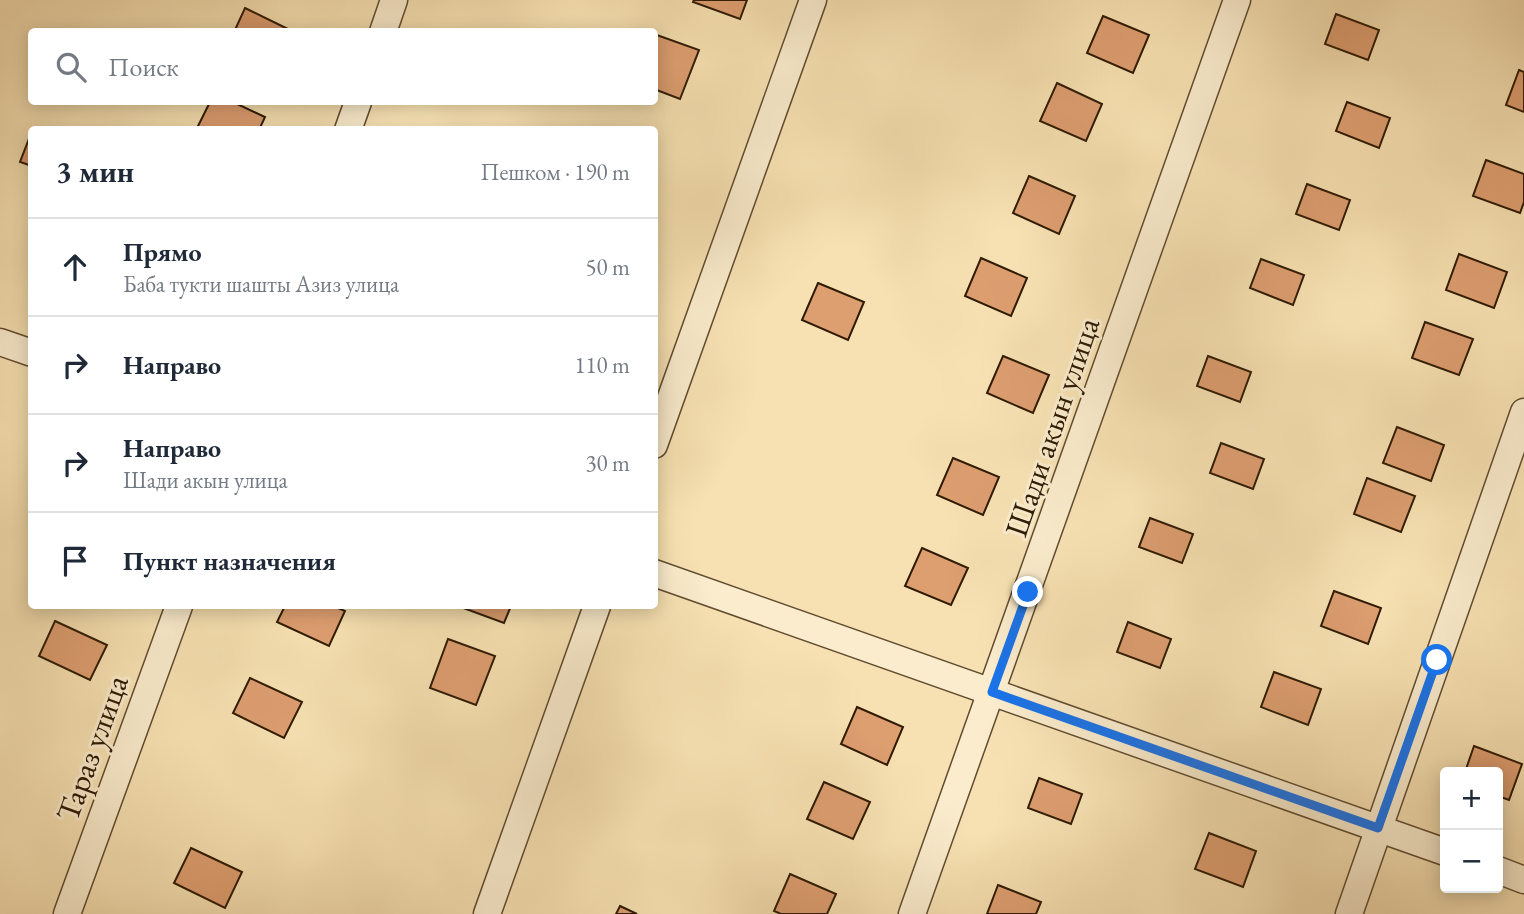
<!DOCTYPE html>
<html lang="ru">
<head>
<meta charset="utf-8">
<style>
	body { margin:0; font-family:"EB Garamond",serif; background:#f2f2f3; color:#1f2937 }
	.controls { position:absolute; right:21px; bottom:21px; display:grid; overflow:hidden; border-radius:7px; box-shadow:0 4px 18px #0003 }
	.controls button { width:63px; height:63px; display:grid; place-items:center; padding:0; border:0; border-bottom:2px solid #e0e1e3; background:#fff; color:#1f2937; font:35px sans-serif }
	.stop { position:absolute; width:21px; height:21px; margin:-16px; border:5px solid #1a73e8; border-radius:50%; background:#fff }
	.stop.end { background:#1a73e8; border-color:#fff; box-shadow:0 2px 7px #0008 }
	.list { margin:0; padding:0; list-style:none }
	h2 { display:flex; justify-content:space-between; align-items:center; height:91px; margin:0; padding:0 28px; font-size:30px }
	h2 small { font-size:23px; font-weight:400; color:#747a83 }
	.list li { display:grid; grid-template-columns:46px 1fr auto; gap:21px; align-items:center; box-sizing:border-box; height:98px; padding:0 28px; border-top:2px solid #e0e1e3 }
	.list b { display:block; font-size:26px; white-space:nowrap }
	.list p { margin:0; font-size:23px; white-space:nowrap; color:#747a83 }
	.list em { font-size:23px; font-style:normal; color:#747a83 }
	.icon { flex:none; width:38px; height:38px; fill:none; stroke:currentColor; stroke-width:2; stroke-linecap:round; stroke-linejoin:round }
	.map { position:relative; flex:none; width:1524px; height:914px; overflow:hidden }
	.search { position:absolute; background:#fff; box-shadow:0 4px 18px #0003; left:28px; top:28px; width:630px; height:77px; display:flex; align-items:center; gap:18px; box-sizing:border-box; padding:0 24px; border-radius:7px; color:#747a83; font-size:26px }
	.panel { position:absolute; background:#fff; box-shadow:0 4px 18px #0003; left:28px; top:126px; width:630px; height:483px; border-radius:7px }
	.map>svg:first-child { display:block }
	.building { fill:#dd9e70; stroke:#2f1b04; stroke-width:2 }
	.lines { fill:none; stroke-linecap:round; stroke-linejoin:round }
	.street-casing { stroke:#614c30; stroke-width:29 }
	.street { stroke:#faeccd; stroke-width:26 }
	.route { stroke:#1a73e8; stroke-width:9 }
	.labels { text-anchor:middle; stroke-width:6; stroke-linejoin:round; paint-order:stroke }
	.street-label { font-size:32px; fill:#2f1b04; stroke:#faeccd }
</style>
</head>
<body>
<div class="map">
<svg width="1524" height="914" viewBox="0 0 1524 914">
	<rect width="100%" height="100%" fill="#f7e1b2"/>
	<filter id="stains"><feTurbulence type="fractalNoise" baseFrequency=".00286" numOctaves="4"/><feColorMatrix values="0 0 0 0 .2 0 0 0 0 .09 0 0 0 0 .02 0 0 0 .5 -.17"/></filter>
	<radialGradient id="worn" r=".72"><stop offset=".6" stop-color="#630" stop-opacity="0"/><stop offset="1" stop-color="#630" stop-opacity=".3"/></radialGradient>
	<g class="building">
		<polygon points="694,0 747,0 740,19 693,2"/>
		<polygon points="245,8 294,32 234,32"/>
		<polygon points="1336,14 1379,30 1368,60 1325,44"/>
		<polygon points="1103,16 1149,35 1133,73 1087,53"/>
		<polygon points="654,34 699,50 680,99 654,89"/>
		<polygon points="1519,70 1524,72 1524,112 1506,105"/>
		<polygon points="1057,83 1102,104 1086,141 1040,121"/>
		<polygon points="210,102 233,102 265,117 259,130 201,130 197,128"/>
		<polygon points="1347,102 1390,118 1379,148 1336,131"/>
		<polygon points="32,131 32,166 20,162"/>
		<polygon points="1486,160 1524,174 1524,202 1520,213 1473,196"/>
		<polygon points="1029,176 1075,196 1059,234 1013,213"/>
		<polygon points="1307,184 1350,200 1339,230 1296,214"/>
		<polygon points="1459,254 1507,272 1494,308 1446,290"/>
		<polygon points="981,258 1027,278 1011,316 965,296"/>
		<polygon points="1261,259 1304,275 1293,305 1250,288"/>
		<polygon points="818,283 864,302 848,340 802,320"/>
		<polygon points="1425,322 1473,339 1459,375 1412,358"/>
		<polygon points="1003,356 1049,375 1033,413 987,393"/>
		<polygon points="1208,356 1251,372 1240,402 1197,386"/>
		<polygon points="1397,427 1444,445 1431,481 1383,463"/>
		<polygon points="1221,443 1264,459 1253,489 1210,473"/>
		<polygon points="953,458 999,477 983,515 937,495"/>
		<polygon points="1367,478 1415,496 1401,532 1354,514"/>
		<polygon points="1150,518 1193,534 1182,563 1139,547"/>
		<polygon points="922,548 968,568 951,605 905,586"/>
		<polygon points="1334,591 1381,608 1368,644 1321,626"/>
		<polygon points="285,606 334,606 345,611 329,646 277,622"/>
		<polygon points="458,606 511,606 504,623"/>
		<polygon points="55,621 107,645 90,680 39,656"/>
		<polygon points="1128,622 1171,639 1160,668 1117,652"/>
		<polygon points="448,639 495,656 476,705 430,688"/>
		<polygon points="1274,672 1321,689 1308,725 1261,707"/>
		<polygon points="250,678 302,702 284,738 233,713"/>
		<polygon points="857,707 903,727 887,765 841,744"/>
		<polygon points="1474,746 1522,764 1509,800 1498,796 1498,772 1465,772"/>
		<polygon points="1039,778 1082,794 1071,824 1028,808"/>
		<polygon points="824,782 870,802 853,839 807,819"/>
		<polygon points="1209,833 1256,851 1243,887 1195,869"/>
		<polygon points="191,848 242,872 225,908 174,883"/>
		<polygon points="790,874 836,894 827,914 781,914 774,911"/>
		<polygon points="998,885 1041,902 1036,914 987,914"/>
		<polygon points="620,906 637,914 616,914"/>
	</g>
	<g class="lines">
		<defs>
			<g id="street">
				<polyline points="383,32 394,0"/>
				<polyline points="348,130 358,102"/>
				<polyline points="0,342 32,353"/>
				<polyline points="654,445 813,0"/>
				<polyline points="654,573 1445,852"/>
				<polyline points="1498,870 1524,880"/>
				<polyline points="67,914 179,606"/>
				<polyline points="487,914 597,606"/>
				<polyline points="912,914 1237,0"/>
				<polyline points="1349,914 1524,412"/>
			</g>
		</defs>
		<use href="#street" class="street-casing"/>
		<use href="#street" class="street"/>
	</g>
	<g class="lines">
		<polyline class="route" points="1028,592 992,692 1378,828 1437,660"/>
	</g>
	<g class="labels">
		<g class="street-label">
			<text transform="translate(1052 427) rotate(-71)" y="11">Шади акын улица</text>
			<text transform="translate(92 748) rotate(-70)" y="11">Тараз улица</text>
		</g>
	</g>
	<rect width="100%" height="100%" filter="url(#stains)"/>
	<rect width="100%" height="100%" fill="url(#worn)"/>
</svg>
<div class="controls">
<button>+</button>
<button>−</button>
</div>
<div class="stop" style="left:1437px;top:660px"></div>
<div class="stop end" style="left:1028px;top:592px"></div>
<div class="search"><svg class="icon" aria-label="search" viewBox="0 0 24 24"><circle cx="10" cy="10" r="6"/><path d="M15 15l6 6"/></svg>Поиск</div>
<section class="panel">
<h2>3 мин<small>Пешком · 190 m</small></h2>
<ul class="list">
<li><svg class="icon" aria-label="ahead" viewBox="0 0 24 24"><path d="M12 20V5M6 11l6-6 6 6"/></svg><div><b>Прямо</b><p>Баба тукти шашты Азиз улица</p></div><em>50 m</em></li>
<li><svg class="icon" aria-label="right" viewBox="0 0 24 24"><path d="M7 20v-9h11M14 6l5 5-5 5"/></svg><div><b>Направо</b></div><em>110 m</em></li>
<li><svg class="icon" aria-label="right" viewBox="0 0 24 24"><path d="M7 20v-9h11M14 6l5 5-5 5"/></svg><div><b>Направо</b><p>Шади акын улица</p></div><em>30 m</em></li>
<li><svg class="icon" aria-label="arrive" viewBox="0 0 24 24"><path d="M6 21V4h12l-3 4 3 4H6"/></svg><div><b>Пункт назначения</b></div></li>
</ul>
</section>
</div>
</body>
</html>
